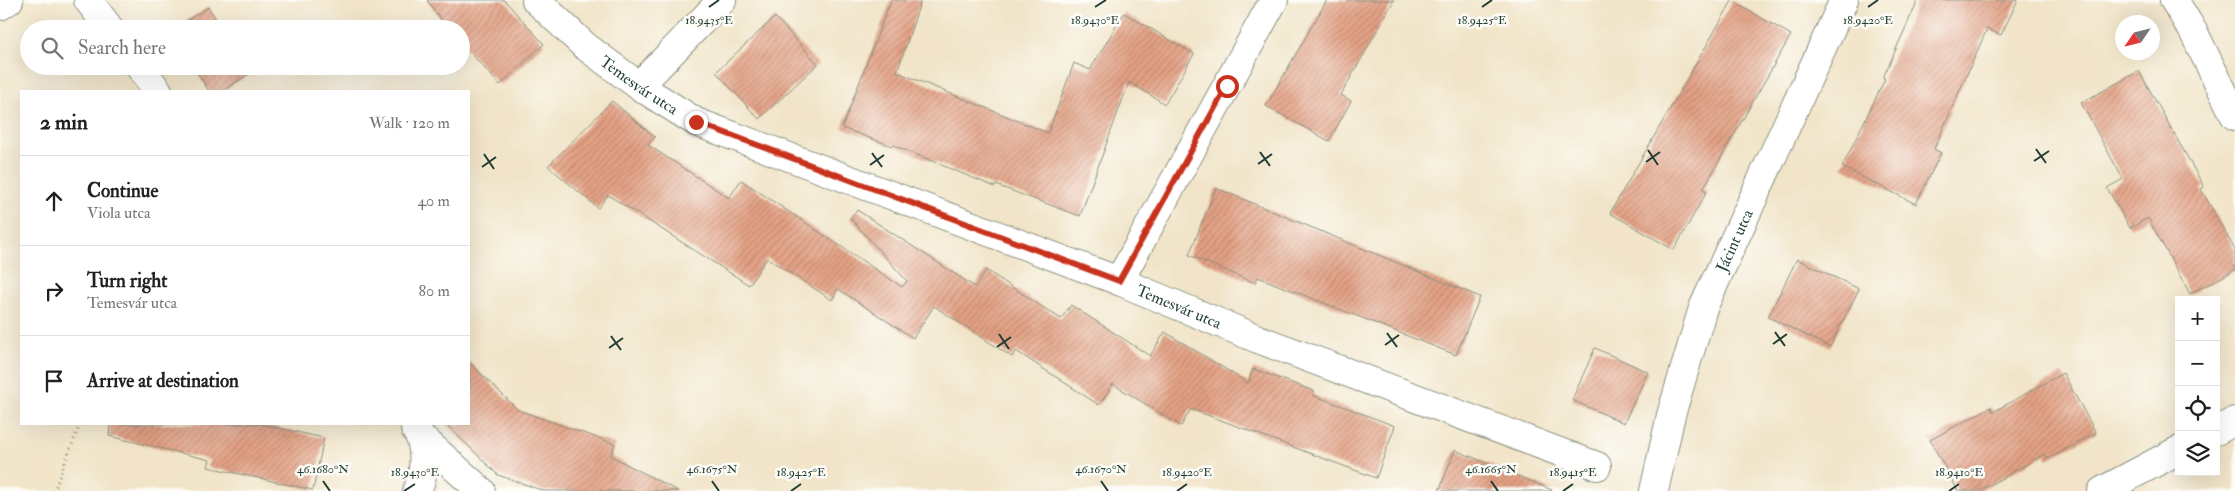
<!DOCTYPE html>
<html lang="en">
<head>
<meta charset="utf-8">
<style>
	body { margin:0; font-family:"IM FELL Double Pica",serif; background:#f2f2f2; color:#202124 }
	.controls { position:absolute; right:15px; bottom:15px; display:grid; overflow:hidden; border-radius:0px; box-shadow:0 5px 20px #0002 }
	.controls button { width:45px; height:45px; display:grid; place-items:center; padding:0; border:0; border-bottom:1px solid #e0e0e0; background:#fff; color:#202124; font:25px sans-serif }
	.compass { position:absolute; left:2115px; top:15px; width:45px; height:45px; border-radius:50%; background:#fff; box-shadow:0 5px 20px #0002; rotate:235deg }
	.stop { position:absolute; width:15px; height:15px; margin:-11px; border:4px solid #c8321e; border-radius:50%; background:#fff }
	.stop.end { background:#c8321e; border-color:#fff; box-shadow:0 1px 5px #0008 }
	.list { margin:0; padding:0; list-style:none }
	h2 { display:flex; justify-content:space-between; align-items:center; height:65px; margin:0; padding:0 20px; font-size:21px }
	h2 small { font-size:16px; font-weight:400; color:#757577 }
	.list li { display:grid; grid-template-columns:32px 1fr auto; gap:15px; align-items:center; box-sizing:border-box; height:90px; padding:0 20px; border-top:1px solid #e0e0e0 }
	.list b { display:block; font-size:19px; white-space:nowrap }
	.list p { margin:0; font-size:16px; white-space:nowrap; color:#757577 }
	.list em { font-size:16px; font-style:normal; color:#757577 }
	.icon { flex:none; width:28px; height:28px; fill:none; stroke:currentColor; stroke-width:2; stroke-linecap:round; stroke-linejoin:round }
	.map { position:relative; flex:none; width:2235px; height:491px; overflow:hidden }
	.search { position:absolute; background:#fff; box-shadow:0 5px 20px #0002; left:20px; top:20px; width:450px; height:55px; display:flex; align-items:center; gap:12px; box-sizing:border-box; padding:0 18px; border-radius:28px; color:#757577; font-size:19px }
	.panel { position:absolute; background:#fff; box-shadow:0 5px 20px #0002; left:20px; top:90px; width:450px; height:335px; border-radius:0px }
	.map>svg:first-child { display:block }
	.building { fill:url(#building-hatch) }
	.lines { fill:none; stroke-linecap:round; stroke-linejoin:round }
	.minor-casing { stroke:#88907e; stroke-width:30 }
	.path { stroke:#88907e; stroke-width:3; stroke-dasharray:1 4; stroke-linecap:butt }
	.minor { stroke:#fff; stroke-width:28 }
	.route { stroke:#c8321e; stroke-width:6 }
	.ticks { fill:none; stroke:#1f3d34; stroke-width:2 }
	.labels { text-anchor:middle; stroke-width:5; stroke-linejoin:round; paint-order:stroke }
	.street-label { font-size:16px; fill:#1f3d34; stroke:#fdfcf7 }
	.ticks-label { font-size:12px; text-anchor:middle; fill:#1f3d34; stroke:#fdfcf7; stroke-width:5; stroke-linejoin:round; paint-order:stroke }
</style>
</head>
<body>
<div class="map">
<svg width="2235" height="491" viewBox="0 0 2235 491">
	<defs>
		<pattern id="building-hatch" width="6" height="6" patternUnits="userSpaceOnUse" patternTransform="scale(1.25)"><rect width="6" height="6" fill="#e4a184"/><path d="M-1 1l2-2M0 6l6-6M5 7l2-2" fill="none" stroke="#b8846d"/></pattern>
	</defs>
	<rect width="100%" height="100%" fill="#fdfcf7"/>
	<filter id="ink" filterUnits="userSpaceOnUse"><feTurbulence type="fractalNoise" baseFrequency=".02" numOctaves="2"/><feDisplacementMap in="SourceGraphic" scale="10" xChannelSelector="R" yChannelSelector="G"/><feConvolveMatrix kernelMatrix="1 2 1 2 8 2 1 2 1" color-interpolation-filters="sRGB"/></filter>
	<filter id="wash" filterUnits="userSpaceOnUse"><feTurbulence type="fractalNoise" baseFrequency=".0096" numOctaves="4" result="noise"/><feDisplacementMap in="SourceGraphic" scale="20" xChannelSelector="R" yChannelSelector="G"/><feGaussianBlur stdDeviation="1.12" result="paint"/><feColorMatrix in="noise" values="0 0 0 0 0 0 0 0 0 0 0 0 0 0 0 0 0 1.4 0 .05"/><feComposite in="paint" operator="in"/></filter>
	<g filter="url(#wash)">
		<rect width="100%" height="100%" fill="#f1e4c8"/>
		<g id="blocks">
			<g class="building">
				<polygon points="427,0 504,0 544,44 500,85 461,43 461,29 448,29"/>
				<polygon points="891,0 921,0 897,72 1048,133 1074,63 1090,70 1124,13 1194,54 1165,104 1129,82 1080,216 996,185 995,187 893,145 892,146 842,128"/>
				<polygon points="1327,0 1394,0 1341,95 1351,101 1329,141 1266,106"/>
				<polygon points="1918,0 2018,0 2001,35 1987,29 1934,149 1941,153 1916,204 1842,167 1885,79 1883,78"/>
				<polygon points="1732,1 1791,35 1703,189 1707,191 1674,250 1610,213"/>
				<polygon points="208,7 223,29 174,29"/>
				<polygon points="775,17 818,64 759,119 716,72"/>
				<polygon points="193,66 248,66 252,72 223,91 209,91"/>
				<polygon points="2139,71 2204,187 2201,189 2235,250 2235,270 2190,294 2148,218 2130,228 2107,188 2123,179 2081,103"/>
				<polygon points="612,101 655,137 648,145 729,198 741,180 902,287 907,281 850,218 857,210 975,287 986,270 1061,319 1071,305 1150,356 1165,332 1248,383 1253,369 1314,391 1313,395 1395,426 1376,478 1191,409 1181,426 1113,384 1099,405 1016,351 1012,357 934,306 913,338 838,289 832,300 767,258 749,285 608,195 598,208 548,166"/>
				<polygon points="1216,188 1480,297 1456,355 1258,277 1255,283 1189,255"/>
				<polygon points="1797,259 1859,289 1830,347 1768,317"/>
				<polygon points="1595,348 1648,372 1624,423 1572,400"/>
				<polygon points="469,362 518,410 615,444 611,456 678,491 544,491 498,475 446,424 469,424"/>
				<polygon points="2063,373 2096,433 2048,459 2045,454 1979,491 1958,491 1930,440 1991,407 1993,412"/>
				<polygon points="110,424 260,424 324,438 313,490 208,467 210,460 109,436"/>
				<polygon points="1455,450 1552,490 1552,491 1439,491"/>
			</g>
		</g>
	</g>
	<g filter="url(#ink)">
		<use href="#blocks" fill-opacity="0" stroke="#88907e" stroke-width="1"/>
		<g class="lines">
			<defs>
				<g id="minor">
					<polyline points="88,0 110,29"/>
					<path id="s1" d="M536,0L585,46L639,86L696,122L1119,281L1258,339L1597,466"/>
					<polyline points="2174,0 2193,31 2235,116"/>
					<polyline points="0,6 9,0"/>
					<polyline points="139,66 158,91"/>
					<polyline points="639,86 722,0"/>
					<polyline points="1119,281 1274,0"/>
					<path d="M415,429C427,444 425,474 417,491"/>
					<polyline points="2216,431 2235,421"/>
					<polyline points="422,438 481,491"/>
					<path id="s2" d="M1654,491L1671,415L1703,308L1844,0"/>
					<polyline points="2102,491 2179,450"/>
				</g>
			</defs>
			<use href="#minor" class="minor-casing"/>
			<polyline class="path" points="54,491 80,424"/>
			<use href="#minor" class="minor"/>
		</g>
	</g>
	<g class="lines" filter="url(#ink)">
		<polyline class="route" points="696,122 1119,281 1227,86"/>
	</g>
	<path class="ticks" d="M709,7L719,0M1095,7L1106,0M1482,7L1492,0M1868,7L1878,0M2036,149L2046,163M1648,150L1658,165M1260,152L1270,166M872,153L882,167M484,154L494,169M2034,161L2049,151M1646,162L1660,152M1258,164L1272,154M870,165L884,155M482,167L496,157M1775,332L1785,346M1387,333L1397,347M999,334L1009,349M611,336L621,350M1773,344L1787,334M1385,345L1399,335M997,347L1011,337M609,348L623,338M323,481L330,491M712,481L719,491M1101,481L1108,491M1491,481L1498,491M404,491L415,484M791,491L801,484M1177,491L1187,484M1563,491L1573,484M1949,491L1959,484"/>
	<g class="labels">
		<g class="street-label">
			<text dy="6" stroke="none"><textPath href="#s1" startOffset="134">Temesvár utca</textPath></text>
			<text dy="6" stroke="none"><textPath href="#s2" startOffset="264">Jácint utca</textPath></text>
			<text dy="6" stroke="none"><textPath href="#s1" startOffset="719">Temesvár utca</textPath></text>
		</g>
	</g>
	<g class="ticks-label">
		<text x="709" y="24">18.9435°E</text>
		<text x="1095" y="24">18.9430°E</text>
		<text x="1482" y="24">18.9425°E</text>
		<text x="1868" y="24">18.9420°E</text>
		<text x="323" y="473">46.1680°N</text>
		<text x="712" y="473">46.1675°N</text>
		<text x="1101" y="473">46.1670°N</text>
		<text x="1491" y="473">46.1665°N</text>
		<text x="415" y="476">18.9430°E</text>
		<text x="801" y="476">18.9425°E</text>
		<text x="1187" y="476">18.9420°E</text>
		<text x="1573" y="476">18.9415°E</text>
		<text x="1959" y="476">18.9410°E</text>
	</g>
</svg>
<div class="controls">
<button>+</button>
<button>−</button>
<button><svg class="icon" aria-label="locate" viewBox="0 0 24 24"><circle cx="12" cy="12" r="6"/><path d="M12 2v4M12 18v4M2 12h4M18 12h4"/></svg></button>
<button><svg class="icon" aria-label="layers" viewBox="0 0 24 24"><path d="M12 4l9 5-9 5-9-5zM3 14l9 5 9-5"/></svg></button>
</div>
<svg class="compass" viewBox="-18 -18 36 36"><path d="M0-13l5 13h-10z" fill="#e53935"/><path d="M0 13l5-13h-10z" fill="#757577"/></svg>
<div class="stop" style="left:1227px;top:86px"></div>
<div class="stop end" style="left:696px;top:122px"></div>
<div class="search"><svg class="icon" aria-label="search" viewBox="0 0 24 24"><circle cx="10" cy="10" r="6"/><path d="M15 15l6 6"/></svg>Search here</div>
<section class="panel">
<h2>2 min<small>Walk · 120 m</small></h2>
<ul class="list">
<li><svg class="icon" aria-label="ahead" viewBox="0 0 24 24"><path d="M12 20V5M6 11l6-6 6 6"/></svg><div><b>Continue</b><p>Viola utca</p></div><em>40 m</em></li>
<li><svg class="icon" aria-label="right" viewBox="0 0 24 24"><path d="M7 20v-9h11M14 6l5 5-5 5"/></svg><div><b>Turn right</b><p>Temesvár utca</p></div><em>80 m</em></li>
<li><svg class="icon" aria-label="arrive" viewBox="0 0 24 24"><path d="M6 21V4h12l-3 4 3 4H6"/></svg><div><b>Arrive at destination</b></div></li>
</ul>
</section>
</div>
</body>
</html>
